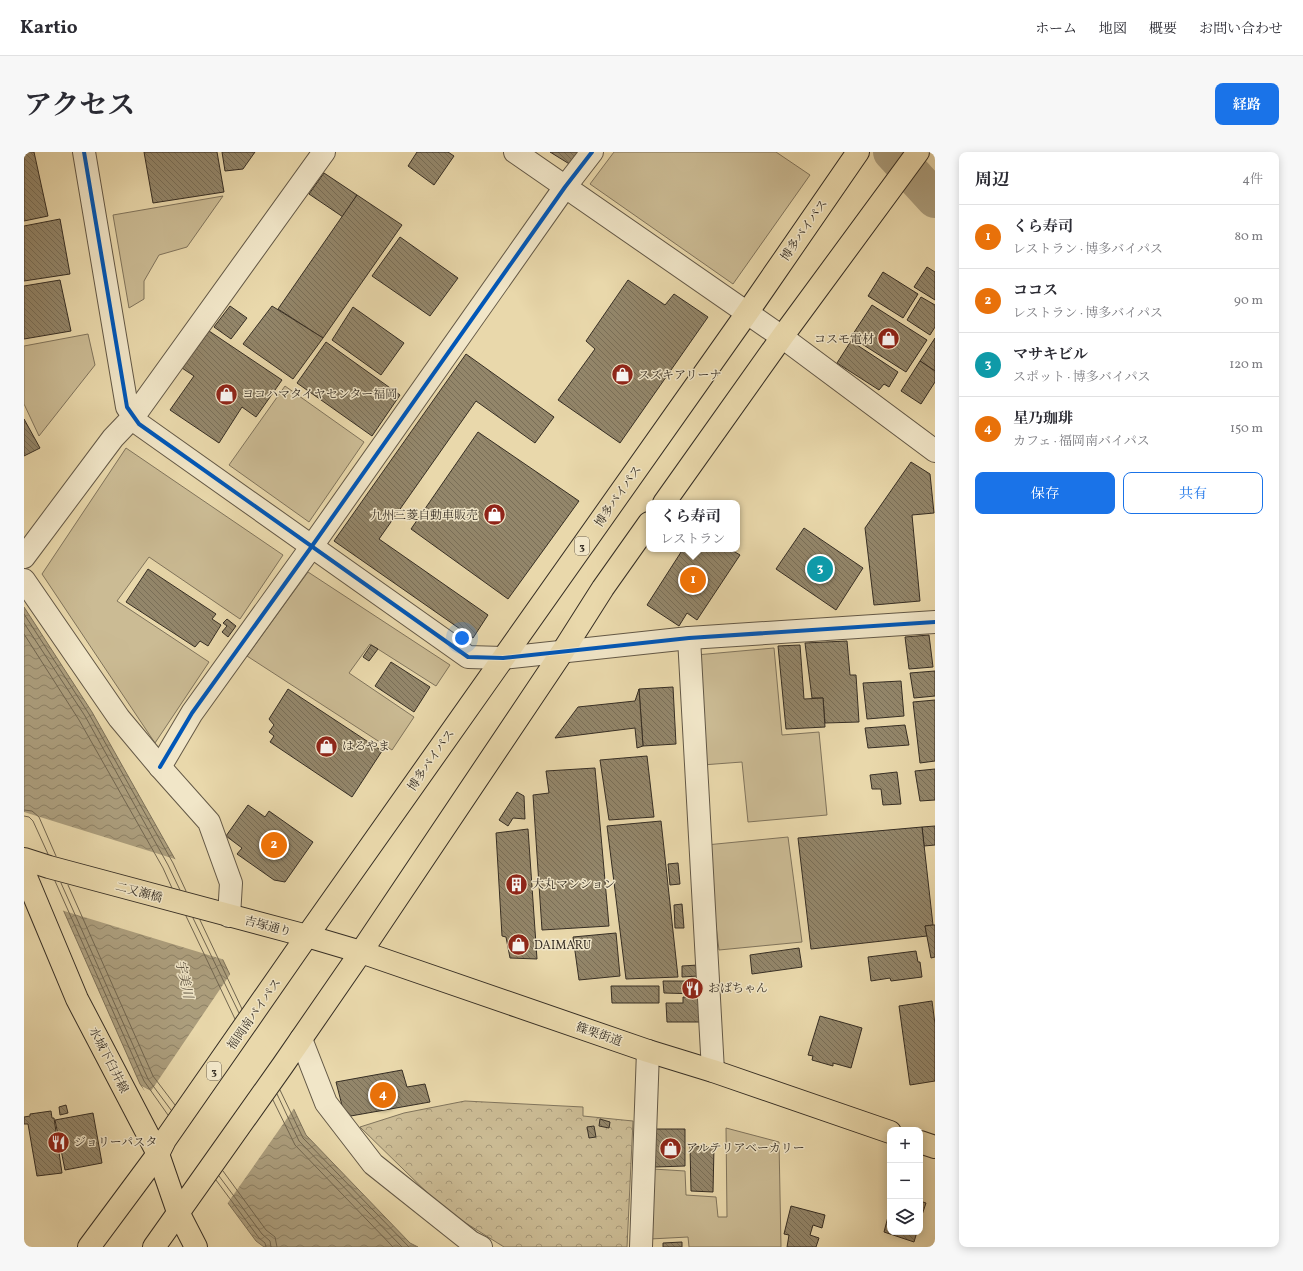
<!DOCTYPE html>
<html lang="ja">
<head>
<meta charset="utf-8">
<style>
	body { margin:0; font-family:Vollkorn,"Noto Serif JP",serif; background:#f7f7f7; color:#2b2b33 }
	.controls { position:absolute; right:12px; bottom:12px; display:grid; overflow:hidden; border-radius:8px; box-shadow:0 2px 10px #0003 }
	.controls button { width:36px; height:36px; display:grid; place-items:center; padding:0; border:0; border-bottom:1px solid #e1e1e2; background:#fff; color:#2b2b33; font:20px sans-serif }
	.you { position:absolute; left:438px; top:486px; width:14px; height:14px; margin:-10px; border:3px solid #fff; border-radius:50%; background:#1a73e8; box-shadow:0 0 0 6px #1a73e833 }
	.badge { display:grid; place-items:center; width:26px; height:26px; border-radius:50%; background:#1a73e8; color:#fff; font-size:13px; font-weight:700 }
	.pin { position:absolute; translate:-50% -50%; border:2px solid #fff; box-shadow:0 1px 4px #0006 }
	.popup { position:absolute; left:622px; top:348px; width:94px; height:52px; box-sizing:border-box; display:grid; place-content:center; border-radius:8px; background:#fff; filter:drop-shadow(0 1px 3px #0005); font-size:13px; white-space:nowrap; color:#7c7c81 }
	.popup b { font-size:15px; color:#2b2b33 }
	.popup::after { content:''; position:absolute; left:50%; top:100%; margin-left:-8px; border:8px solid transparent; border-top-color:#fff }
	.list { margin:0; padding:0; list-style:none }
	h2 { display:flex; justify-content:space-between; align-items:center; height:52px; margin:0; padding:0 16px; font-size:17px }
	h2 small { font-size:13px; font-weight:400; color:#7c7c81 }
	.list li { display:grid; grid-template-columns:26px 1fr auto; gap:12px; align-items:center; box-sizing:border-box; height:64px; padding:0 16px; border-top:1px solid #e1e1e2 }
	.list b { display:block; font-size:15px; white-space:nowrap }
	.list p { margin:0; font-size:13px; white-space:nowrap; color:#7c7c81 }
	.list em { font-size:13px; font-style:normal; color:#7c7c81 }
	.actions { display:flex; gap:8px; padding:12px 16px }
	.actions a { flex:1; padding:9px 0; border:1px solid #1a73e8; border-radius:8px; text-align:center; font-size:14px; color:#1a73e8 }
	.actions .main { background:#1a73e8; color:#fff }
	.icon { flex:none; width:22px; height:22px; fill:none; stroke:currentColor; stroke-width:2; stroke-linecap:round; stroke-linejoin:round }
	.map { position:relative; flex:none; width:911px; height:1095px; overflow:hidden; border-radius:8px }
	header { display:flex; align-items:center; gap:24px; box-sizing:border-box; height:56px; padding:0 20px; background:#fff; border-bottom:1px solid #e1e1e2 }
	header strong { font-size:19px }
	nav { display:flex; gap:22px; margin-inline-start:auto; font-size:14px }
	.intro { display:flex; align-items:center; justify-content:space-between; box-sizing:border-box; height:96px; padding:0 24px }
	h1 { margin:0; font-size:28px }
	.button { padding:10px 18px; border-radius:8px; background:#1a73e8; color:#fff; font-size:14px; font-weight:700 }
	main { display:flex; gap:24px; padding:0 24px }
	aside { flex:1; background:#fff; border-radius:8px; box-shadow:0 2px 10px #0003 }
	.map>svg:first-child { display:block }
	.green { fill:#cbbb94; stroke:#80745c }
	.park { fill:url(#park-crowns); stroke:#80745c }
	.water { fill:url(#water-waves); stroke:#7d7159 }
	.pier { fill:#e9d8ab }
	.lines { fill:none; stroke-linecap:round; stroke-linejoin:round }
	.shore { stroke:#716650; stroke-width:1 }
	.river { stroke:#ac9e7d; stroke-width:38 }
	.building { fill:url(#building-back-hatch); stroke:#362e24 }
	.minor-casing { stroke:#635846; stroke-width:24 }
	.major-casing { stroke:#362e24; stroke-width:24 }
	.highway-casing { stroke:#362e24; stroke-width:24 }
	.minor { stroke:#f1e6c8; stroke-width:22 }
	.major { stroke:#e9d8ab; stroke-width:22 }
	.highway { stroke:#e9d8ab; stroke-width:22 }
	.cycleway-casing { stroke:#f1e6c8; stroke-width:6 }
	.cycleway { stroke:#0057b8; stroke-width:4 }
	.labels { text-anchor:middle; stroke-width:3; stroke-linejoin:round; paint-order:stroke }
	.shield { fill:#f1e6c8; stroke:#6e6555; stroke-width:1 }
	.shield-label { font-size:11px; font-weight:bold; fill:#362e24 }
	.street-label { font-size:12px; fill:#362e24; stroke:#f1e6c8 }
	.poi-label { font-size:12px; fill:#362e24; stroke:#f1e6c8; text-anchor:start }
	.water-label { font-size:13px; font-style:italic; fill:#544a3a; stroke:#f1e6c8 }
</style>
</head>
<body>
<header>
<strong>Kartio</strong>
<nav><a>ホーム</a><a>地図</a><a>概要</a><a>お問い合わせ</a></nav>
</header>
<div class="intro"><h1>アクセス</h1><a class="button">経路</a></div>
<main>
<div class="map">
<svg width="911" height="1095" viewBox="0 0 911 1095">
	<defs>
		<pattern id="park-crowns" width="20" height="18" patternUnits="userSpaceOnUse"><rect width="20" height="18" fill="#cbbb94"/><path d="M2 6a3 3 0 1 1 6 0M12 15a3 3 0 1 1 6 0" fill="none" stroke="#a69879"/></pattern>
		<pattern id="water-waves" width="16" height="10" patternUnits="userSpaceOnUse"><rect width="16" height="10" fill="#ac9e7d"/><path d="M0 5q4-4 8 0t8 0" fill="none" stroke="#8d8166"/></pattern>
		<pattern id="building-back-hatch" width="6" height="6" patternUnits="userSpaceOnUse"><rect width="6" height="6" fill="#93866a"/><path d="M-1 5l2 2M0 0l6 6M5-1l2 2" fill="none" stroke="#796e57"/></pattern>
	</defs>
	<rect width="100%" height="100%" fill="#e9d8ab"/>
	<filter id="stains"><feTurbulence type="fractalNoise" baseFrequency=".005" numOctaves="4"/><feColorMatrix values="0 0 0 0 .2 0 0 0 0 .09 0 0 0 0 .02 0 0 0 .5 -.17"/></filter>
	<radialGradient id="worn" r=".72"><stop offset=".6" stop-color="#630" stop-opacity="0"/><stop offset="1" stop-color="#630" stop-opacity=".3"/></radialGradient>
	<g class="green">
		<polygon points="590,0 752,0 786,23 709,132 566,32"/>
		<polygon points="199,44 163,95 135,103 120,129 120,147 105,156 89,63"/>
		<polygon points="64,182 71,213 15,284 0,252 0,194"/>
		<polygon points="261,234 340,290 285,370 205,313"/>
		<polygon points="102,296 259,403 216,467 125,405 93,449 185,510 131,591 18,422"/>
		<polygon points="284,420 426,513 412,534 346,492 325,521 390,565 368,598 223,504"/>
		<polygon points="750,496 758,583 795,580 803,663 724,670 718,610 678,613 672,503"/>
		<polygon points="764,685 778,790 695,798 682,693"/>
		<polygon points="702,976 755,990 757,1095 665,1095 664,1085 626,1087 629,1017 661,1019 662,1043 692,1045 694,1065 703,1065"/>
	</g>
	<polygon class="park" points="441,949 559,955 559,964 609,969 603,1095 480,1095 421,1058 336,975 380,961"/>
	<polygon class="water" points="0,455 68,560 152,709 282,983 386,1091 394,1095 240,1095 232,1089 116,932 0,669"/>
	<g class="pier">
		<polygon points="0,660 154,708 201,808 37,758 0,674"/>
		<polygon points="207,821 271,955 203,1052 124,946 118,934 127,939"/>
	</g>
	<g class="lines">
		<g class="shore">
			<polyline points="0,462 65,562 149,711 162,739"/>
			<polyline points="0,471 61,564 144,713 156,738"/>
			<polyline points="0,482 55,568 139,716 148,736"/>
			<polyline points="0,658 8,659 15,665 32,704"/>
			<polyline points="0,664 5,665 9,669 24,702"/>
			<polyline points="31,729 120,929 144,963"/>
			<polyline points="37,731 124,927 147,958"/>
			<polyline points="44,733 129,924 151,953"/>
			<polyline points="162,764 211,867"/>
			<polyline points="169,766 215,861"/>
			<polyline points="176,768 218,857"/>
			<polyline points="256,938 279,986 385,1095"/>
			<polyline points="253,942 275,989 378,1095"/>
			<polyline points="249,948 271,993 369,1095"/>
			<polyline points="199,1019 242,1078 251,1085 253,1095"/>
			<polyline points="195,1024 238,1082 246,1089 247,1095"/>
			<polyline points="192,1028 235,1086 241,1091 242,1095"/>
		</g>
		<polyline class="river" points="868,0 911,47"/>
	</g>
	<g class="building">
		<polygon points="0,0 10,0 24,64 0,69"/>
		<polygon points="120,0 193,0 200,40 129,51"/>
		<polygon points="198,0 231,0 219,17 201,19"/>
		<polygon points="393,0 424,0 430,4 410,33 384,14"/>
		<polygon points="526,0 556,0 547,13"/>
		<polygon points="300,21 333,43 319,65 285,42"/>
		<polygon points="333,43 378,73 299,186 254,157"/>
		<polygon points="36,67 46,122 0,129 0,74"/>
		<polygon points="376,85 434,126 406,164 348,124"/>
		<polygon points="903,115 911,120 911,148 890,135"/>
		<polygon points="859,120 894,142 879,166 844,144"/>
		<polygon points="36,128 47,179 0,187 0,134"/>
		<polygon points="604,128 641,153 650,142 684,165 596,291 534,248 571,197 562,189"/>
		<polygon points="897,145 911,153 911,175 906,183 883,168"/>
		<polygon points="848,153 903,188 882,220 827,185"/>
		<polygon points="206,154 223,166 207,187 190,175"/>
		<polygon points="248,154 299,186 269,227 219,192"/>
		<polygon points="329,155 380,191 357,223 308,188"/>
		<polygon points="185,179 258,228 232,265 218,255 195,291 146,258 170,224 158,216"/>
		<polygon points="911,186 911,219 896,209"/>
		<polygon points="827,189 874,220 865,235 860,232 855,238 813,211"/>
		<polygon points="302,190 376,243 348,284 273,231"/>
		<polygon points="442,202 530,265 511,291 452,249 355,387 464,463 449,486 310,389"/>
		<polygon points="896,209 911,219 911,230 897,252 877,239"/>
		<polygon points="0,267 16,296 0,304"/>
		<polygon points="454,280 555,349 484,447 387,377"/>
		<polygon points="887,310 906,322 910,361 888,363 896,449 850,453 841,376"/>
		<polygon points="780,376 839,416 812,458 752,417"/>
		<polygon points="659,397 686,397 691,400 693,397 706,397 716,403 673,468 663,461 655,474 623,453"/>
		<polygon points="124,417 192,462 188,467 197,473 184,494 176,489 171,495 102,450"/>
		<polygon points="203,467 212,474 204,485 198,480 203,474 199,471"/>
		<polygon points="905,483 909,515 885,517 881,485"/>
		<polygon points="823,489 826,523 832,523 835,570 801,571 799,546 788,546 781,491"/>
		<polygon points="347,493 354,497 345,509 339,505"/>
		<polygon points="776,493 780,547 799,546 801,575 762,577 754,494"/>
		<polygon points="367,510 406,535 390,560 351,534"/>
		<polygon points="911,519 911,544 890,546 886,521"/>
		<polygon points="877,529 880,564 843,567 839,531"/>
		<polygon points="649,535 652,592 619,594 615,537"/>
		<polygon points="264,537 358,599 328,645 246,590 250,584 245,580 250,573 245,567"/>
		<polygon points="615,537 619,594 613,596 611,576 531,586 554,555 611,549"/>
		<polygon points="911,548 911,609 896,611 889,550"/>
		<polygon points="881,573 885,593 844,596 841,576"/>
		<polygon points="623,604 630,665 585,668 576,608"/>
		<polygon points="571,616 585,774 518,778 509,643 525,641 522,619"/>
		<polygon points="911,617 911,648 896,649 891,619"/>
		<polygon points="873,620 877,652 859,653 857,637 848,637 846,623"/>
		<polygon points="493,640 500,644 501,667 489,666 484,674 475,668"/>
		<polygon points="224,653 241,665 245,659 289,690 261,730 250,728 213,702 218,696 202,684"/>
		<polygon points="637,669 654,825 602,827 583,674"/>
		<polygon points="911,674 911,693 900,694 898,675"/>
		<polygon points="898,675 909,773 901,774 903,784 787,797 774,686"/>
		<polygon points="504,677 513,807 486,806 482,785 478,784 472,681"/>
		<polygon points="654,711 656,732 646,733 644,712"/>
		<polygon points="658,752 660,776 651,776 650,753"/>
		<polygon points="909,773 911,773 911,805 907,806 901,774"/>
		<polygon points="592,781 596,824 555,828 549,785"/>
		<polygon points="775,796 778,815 728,822 726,803"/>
		<polygon points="892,799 894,810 896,810 898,825 867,829 866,826 847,829 844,805"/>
		<polygon points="674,813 674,824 658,825 658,814"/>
		<polygon points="639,829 675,829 676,842 640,841"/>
		<polygon points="587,834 635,834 635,851 588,851"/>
		<polygon points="659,845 676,846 676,870 643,870 642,851 659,851"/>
		<polygon points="908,849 911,872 911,929 886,933 875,854"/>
		<polygon points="796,864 838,876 827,916 809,911 809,914 788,908 789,904 784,903"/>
		<polygon points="378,918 383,935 401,932 406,950 321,965 312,930"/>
		<polygon points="42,953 44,961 36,963 35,955"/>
		<polygon points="27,959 28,966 30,966 38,1021 13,1024 4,972 0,972 0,965 6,964 6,962"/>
		<polygon points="69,961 78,1011 41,1018 31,968"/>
		<polygon points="576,967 586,970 585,976 575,974"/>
		<polygon points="570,974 572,985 565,986 563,975"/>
		<polygon points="631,977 661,977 661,1014 631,1015"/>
		<polygon points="666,994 690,995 689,1040 667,1039"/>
		<polygon points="896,1049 902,1051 896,1069"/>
		<polygon points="767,1054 801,1063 798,1076 789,1073 786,1083 795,1086 792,1095 763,1095 765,1083 760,1082"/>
		<polygon points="866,1057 866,1080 893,1080 890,1090 860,1080"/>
		<polygon points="658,1090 658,1095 639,1095 639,1091"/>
	</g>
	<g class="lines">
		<defs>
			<g id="minor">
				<polyline points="60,0 103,255 115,272 444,505 479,506 665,486 911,470"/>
				<polyline points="491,0 758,185 911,299"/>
				<polyline points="0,405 89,286 110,264 300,0"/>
				<polyline points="0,428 95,566 136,615 185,670 207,731 205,764"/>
				<polyline points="665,486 689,919"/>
				<polyline points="136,615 168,561 288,394 541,35 568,0"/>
				<polyline points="277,887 302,951 349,1012 447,1090 457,1095"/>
				<polyline points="617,1095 624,899"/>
			</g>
			<g id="major">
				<polyline points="0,707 25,715 283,784 337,800 624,899 689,919 866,980"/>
				<polyline points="0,720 53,847 134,1002 154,1060 172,1095"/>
				<polyline points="896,990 911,995"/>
			</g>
			<g id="highway">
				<polyline points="640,351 758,185 894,0"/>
				<polyline points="65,1095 134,1002 141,988 283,784 723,161 834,0"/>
				<polyline points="130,1095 259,913 337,800 539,499 579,436 625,371"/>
			</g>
		</defs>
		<use href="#minor" class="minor-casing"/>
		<use href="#major" class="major-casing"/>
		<use href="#highway" class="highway-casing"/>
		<use href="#minor" class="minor"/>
		<use href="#major" class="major"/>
		<use href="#highway" class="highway"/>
		<defs>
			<g id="cycleway">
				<polyline points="60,0 103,255 115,272 444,505 479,506 665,486 911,470"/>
				<polyline points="136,615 168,561 288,394 541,35 568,0"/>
			</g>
		</defs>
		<use href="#cycleway" class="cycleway-casing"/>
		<use href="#cycleway" class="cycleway"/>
	</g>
	<defs>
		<symbol id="shop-disc" viewBox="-11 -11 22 22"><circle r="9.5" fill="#8f2418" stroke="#f1e6c8"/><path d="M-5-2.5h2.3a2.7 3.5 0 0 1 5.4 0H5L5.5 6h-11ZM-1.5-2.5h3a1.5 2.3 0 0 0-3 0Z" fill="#fff"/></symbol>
		<symbol id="building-disc" viewBox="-11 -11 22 22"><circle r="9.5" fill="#8f2418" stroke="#f1e6c8"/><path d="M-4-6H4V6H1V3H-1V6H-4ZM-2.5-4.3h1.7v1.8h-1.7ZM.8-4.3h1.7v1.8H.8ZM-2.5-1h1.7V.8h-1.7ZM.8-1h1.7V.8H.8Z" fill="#fff"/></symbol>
		<symbol id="restaurant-disc" viewBox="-11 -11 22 22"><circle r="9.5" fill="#8f2418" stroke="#f1e6c8"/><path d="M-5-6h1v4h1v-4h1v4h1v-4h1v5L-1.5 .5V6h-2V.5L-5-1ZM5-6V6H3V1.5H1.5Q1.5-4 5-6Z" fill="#fff"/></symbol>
	</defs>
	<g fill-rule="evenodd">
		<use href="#shop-disc" x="852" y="174" width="25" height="25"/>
		<use href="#shop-disc" x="586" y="210" width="25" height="25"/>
		<use href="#shop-disc" x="190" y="230" width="25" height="25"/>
		<use href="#shop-disc" x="458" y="350" width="25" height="25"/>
		<use href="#shop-disc" x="290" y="582" width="25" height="25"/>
		<use href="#building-disc" x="480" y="720" width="25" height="25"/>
		<use href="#shop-disc" x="482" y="780" width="25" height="25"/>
		<use href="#restaurant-disc" x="656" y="824" width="25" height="25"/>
		<use href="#restaurant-disc" x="22" y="978" width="25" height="25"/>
		<use href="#shop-disc" x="634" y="984" width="25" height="25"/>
	</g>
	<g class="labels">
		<g class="shield">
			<rect x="551" y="385" width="14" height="18" rx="3"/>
			<rect x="183" y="910" width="14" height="18" rx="3"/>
		</g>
		<g class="shield-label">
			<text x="558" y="398">3</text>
			<text x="190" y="923">3</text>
		</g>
		<g class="street-label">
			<text transform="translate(780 78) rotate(-55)" y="4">博多バイパス</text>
			<text transform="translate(594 344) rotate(-55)" y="4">博多バイパス</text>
			<text transform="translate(407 608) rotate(-55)" y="4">博多バイパス</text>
			<text transform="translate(115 740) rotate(15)" y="4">二又瀬橋</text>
			<text transform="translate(244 774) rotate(15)" y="4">吉塚通り</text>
			<text transform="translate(230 862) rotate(-55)" y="4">福岡南バイパス</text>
			<text transform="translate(575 882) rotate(19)" y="4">篠栗街道</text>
			<text transform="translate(85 908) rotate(63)" y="4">水城下臼井線</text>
		</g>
		<g class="poi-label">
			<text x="850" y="191" text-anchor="end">コスモ電材</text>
			<text x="614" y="227">スズキアリーナ</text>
			<text x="218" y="246">ヨコハマタイヤセンター福岡</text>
			<text x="454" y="367" text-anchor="end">九州三菱自動車販売</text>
			<text x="318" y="598">はるやま</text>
			<text x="508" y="736">大丸マンション</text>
			<text x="510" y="797">DAIMARU</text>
			<text x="684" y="840">おばちゃん</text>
			<text x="50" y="994">ジョリーパスタ</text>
			<text x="662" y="1000">アルテリアベーカリー</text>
		</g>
		<g class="water-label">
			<text transform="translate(161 827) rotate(77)" y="5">宇美川</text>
		</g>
	</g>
	<rect width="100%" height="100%" filter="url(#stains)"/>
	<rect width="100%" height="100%" fill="url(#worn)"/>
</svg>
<div class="controls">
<button>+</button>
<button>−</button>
<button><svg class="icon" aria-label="layers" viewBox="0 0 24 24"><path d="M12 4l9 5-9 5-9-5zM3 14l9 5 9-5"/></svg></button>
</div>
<div class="you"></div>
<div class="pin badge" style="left:669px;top:428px;background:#e8710a">1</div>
<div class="popup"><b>くら寿司</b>レストラン</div>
<div class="pin badge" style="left:250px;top:693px;background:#e8710a">2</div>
<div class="pin badge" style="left:796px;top:417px;background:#0f9aa8">3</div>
<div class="pin badge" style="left:359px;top:943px;background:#e8710a">4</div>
</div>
<aside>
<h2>周辺<small>4件</small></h2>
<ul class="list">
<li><span class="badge" style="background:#e8710a">1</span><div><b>くら寿司</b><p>レストラン · 博多バイパス</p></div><em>80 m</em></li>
<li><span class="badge" style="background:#e8710a">2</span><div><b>ココス</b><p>レストラン · 博多バイパス</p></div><em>90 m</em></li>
<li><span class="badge" style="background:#0f9aa8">3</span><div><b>マサキビル</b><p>スポット · 博多バイパス</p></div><em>120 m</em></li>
<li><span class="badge" style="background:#e8710a">4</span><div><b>星乃珈琲</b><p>カフェ · 福岡南バイパス</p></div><em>150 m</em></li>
</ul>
<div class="actions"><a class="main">保存</a><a>共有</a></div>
</aside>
</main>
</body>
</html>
